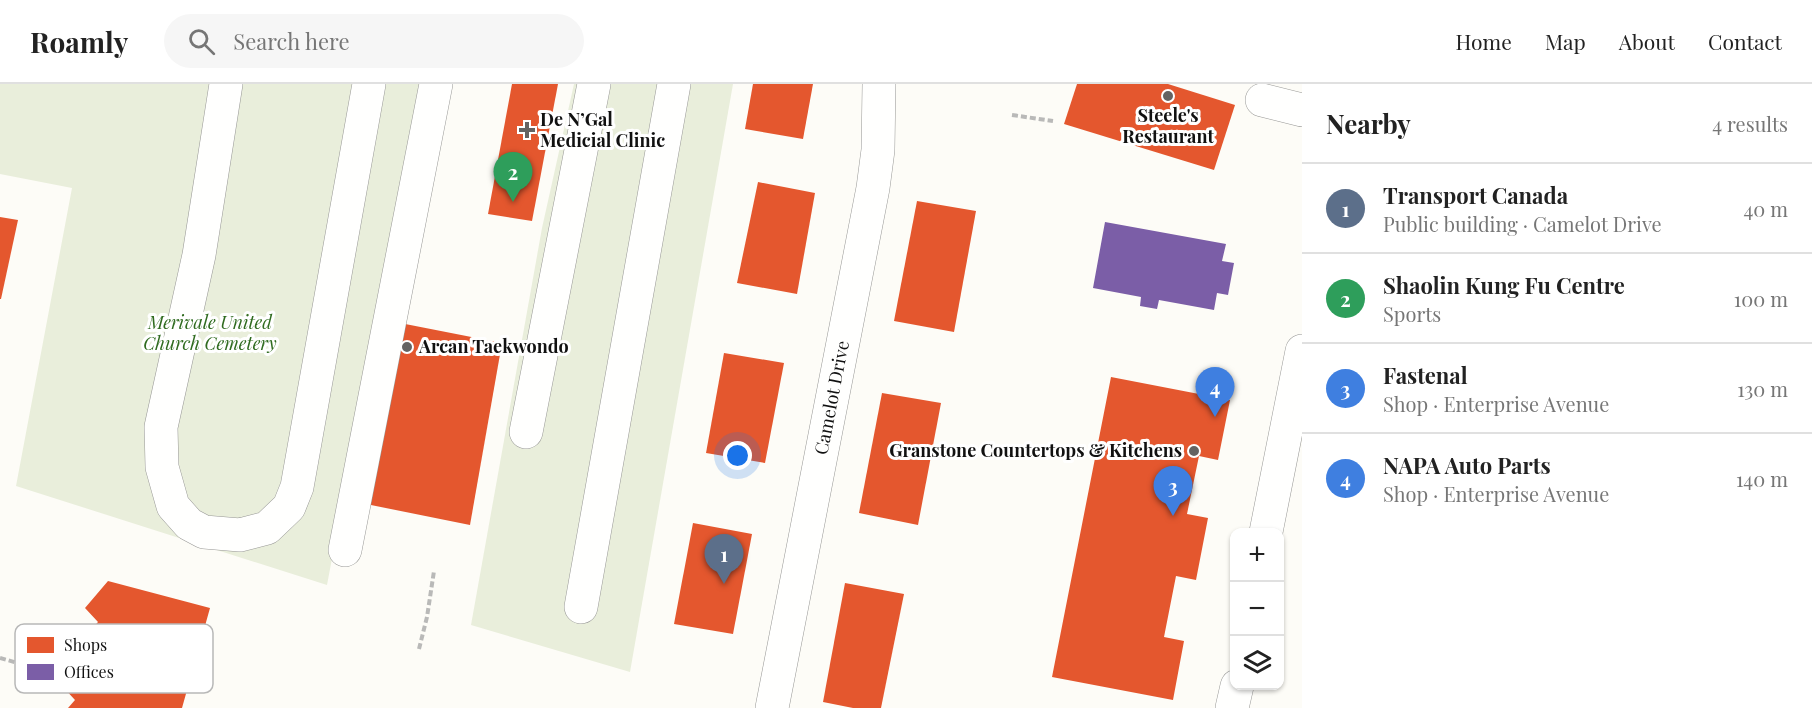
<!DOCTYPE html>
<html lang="en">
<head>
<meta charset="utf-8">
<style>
	body { margin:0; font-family:"Playfair Display",serif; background:#f6f6f6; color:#222 }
	.controls { position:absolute; right:18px; bottom:18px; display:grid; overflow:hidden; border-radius:12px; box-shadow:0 2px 4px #0004 }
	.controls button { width:54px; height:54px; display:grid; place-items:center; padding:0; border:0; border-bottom:2px solid #e0e0e0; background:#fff; color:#222; font:30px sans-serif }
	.you { position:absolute; left:738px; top:372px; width:21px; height:21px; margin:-15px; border:4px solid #fff; border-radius:50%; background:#1a73e8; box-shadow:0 0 0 9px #1a73e833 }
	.badge { display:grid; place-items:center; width:39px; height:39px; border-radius:50%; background:#646362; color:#fff; font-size:20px; font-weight:700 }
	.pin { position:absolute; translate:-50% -50px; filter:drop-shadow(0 2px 3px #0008) }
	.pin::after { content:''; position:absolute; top:32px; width:21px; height:18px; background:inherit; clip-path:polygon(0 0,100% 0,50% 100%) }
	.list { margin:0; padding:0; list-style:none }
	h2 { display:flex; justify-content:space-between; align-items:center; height:78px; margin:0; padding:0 24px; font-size:26px }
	h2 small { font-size:20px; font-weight:400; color:#767676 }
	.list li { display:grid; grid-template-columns:39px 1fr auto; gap:18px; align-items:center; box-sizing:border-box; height:90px; padding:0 24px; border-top:2px solid #e0e0e0 }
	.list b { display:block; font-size:22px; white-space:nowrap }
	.list p { margin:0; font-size:20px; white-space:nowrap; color:#767676 }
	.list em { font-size:20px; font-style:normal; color:#767676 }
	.icon { flex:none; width:33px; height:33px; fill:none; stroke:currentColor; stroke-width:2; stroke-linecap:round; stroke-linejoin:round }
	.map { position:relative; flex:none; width:1302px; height:624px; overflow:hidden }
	header { display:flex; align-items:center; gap:36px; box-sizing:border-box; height:84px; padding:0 30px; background:#fff; border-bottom:2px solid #e0e0e0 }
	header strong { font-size:28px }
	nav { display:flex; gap:33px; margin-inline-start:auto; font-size:21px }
	.search { width:420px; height:54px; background:#f6f6f6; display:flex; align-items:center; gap:15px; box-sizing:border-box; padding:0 21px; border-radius:33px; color:#767676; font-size:22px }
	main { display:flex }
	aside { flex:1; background:#fff }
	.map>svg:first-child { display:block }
	.cemetery { fill:#e9eedb }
	.shops { fill:#e4572e }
	.offices { fill:#7b5ea7 }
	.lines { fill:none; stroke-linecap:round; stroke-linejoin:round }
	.minor-casing { stroke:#979795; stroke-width:34 }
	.path { stroke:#b9b9b8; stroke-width:4; stroke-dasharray:6 3; stroke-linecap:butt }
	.minor { stroke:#fffffe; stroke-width:33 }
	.poi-dot { fill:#646362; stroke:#fff; stroke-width:2 }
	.labels { text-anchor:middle; stroke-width:6; stroke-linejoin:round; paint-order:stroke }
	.poi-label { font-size:18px; font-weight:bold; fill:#111; stroke:#fff; text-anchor:start }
	.park-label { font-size:18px; font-style:italic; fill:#2f6b1f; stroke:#fff }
	.street-label { font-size:18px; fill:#111; stroke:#fff }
	.key { fill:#fff; stroke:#b8b8b8; stroke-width:1.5 }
	.key-label { font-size:16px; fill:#111 }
</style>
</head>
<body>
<header>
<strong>Roamly</strong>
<div class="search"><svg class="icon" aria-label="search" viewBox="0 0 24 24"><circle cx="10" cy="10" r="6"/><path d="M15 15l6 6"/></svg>Search here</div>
<nav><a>Home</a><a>Map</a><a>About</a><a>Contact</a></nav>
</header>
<main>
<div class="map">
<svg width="1302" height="624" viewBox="0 0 1302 624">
	<rect width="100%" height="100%" fill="#fdfcf7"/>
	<g class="cemetery">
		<polygon points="0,0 422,0 327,501 16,402 72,104 0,90"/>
		<polygon points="574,0 733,0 630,588 471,541 542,144"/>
	</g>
	<g class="shops">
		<polygon points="512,0 558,0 532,137 488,130"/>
		<polygon points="753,0 813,0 803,55 745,45"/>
		<polygon points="1077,0 1168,0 1235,21 1214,86 1064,40"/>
		<polygon points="758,98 815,109 797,210 737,199"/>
		<polygon points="917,117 976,127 954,248 894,237"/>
		<polygon points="0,133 18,136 1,215 0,215"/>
		<polygon points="395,238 502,259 470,441 361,419"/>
		<polygon points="724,269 784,279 765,379 706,369"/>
		<polygon points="1111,293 1230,316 1218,376 1199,372 1187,430 1208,434 1196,496 1176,492 1164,553 1184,557 1173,616 1052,593"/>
		<polygon points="882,309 941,319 918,441 859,429"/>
		<polygon points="693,439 752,450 733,550 674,540"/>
		<polygon points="108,497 210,524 182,624 68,624 75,616 63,603 87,576 74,564 98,538 85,524"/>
		<polygon points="845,499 904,510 881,624 853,624 823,618"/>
	</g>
	<polygon class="offices" points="1105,138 1226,160 1222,177 1234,179 1228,211 1217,209 1214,226 1159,216 1157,225 1140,222 1141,213 1093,204"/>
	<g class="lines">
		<defs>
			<g id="minor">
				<polyline points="226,0 199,171 161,343 162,383 173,422 189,440 204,448 240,451 267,444 289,423 297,403 369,0"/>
				<polyline points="1262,16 1302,26"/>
				<polyline points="526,348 594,0"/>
				<polyline points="1266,448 1302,267"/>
				<polyline points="345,466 436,0"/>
				<polyline points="581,523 674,0"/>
				<path id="s1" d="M772,624L873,104L878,66L879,0"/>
				<polyline points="1232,624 1237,602"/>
			</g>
		</defs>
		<use href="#minor" class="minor-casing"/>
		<g class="path">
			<polyline points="1012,31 1053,37"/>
			<polyline points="419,565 427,533 434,487"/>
			<polyline points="0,574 39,585"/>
		</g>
		<use href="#minor" class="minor"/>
	</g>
	<g class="poi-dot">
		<circle cx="1168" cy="12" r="6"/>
		<path d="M524 37h6v6h6v6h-6v6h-6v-6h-6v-6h6z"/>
		<circle cx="407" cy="263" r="6"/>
		<circle cx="1194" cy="367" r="6"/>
	</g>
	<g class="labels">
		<g class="poi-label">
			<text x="1168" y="38" text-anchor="middle">Steele's<tspan x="1168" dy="21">Restaurant</tspan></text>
			<text x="540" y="42">De N’Gal<tspan x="540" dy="21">Medicial Clinic</tspan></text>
			<text x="419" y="269">Arcan Taekwondo</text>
			<text x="1182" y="373" text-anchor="end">Granstone Countertops &amp; Kitchens</text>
		</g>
		<g class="park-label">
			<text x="210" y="245">Merivale United<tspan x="210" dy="21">Church Cemetery</tspan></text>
		</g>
		<g class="street-label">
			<text dy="6" stroke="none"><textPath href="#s1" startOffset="316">Camelot Drive</textPath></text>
		</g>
	</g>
	<rect x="15" y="540" width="198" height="69" rx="9" class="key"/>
	<rect x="27" y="553" width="27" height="16" fill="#e4572e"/>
	<rect x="27" y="580" width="27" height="16" fill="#7b5ea7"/>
	<g class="key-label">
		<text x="64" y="567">Shops</text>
		<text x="64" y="594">Offices</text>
	</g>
</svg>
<div class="controls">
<button>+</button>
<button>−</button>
<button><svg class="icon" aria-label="layers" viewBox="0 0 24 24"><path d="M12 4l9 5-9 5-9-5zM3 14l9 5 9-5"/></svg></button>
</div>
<div class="you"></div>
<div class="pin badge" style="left:724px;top:500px;background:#5c6f8a">1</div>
<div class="pin badge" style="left:513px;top:118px;background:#2e9e5b">2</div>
<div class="pin badge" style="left:1173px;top:432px;background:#3f7fe0">3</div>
<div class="pin badge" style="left:1215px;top:333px;background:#3f7fe0">4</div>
</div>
<aside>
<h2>Nearby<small>4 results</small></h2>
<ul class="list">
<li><span class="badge" style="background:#5c6f8a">1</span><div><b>Transport Canada</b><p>Public building · Camelot Drive</p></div><em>40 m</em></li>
<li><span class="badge" style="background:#2e9e5b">2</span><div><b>Shaolin Kung Fu Centre</b><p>Sports</p></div><em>100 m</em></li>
<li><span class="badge" style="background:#3f7fe0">3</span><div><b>Fastenal</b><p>Shop · Enterprise Avenue</p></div><em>130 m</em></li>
<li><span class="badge" style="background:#3f7fe0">4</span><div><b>NAPA Auto Parts</b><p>Shop · Enterprise Avenue</p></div><em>140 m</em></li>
</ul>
</aside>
</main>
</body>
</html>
